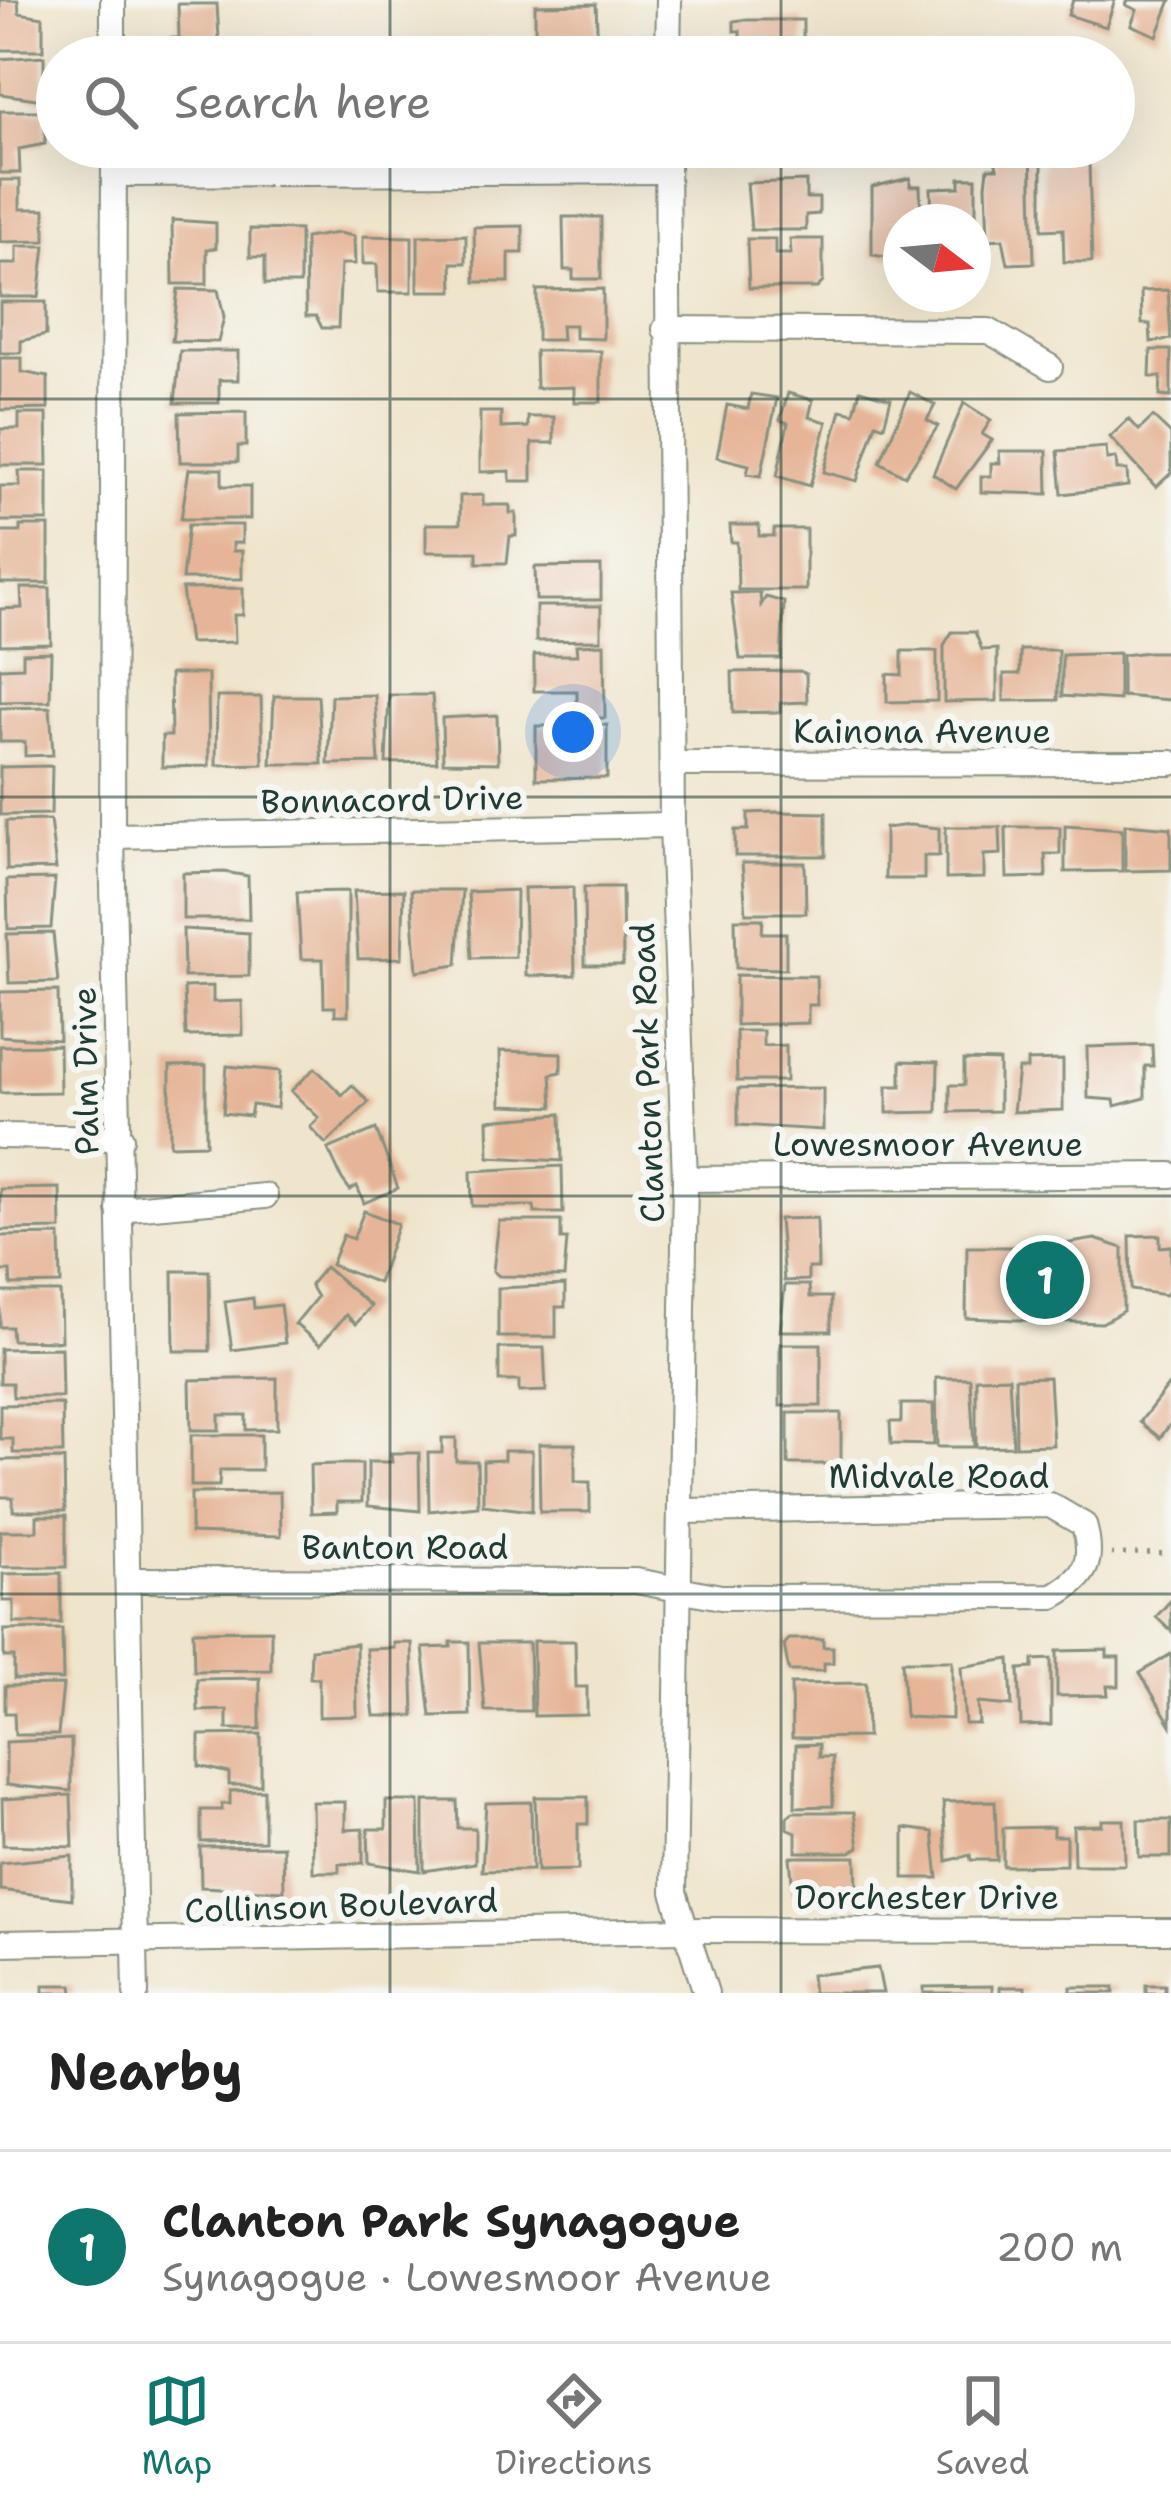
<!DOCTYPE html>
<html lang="en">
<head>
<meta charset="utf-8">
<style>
	body { margin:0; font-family:"Shantell Sans",sans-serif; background:#f6f6f6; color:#222 }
	.compass { position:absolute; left:883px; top:204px; width:108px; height:108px; border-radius:50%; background:#fff; box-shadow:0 12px 48px #0002; rotate:106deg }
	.you { position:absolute; left:573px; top:732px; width:42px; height:42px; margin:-30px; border:9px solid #fff; border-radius:50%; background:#1a73e8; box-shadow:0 0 0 18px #1a73e833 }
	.badge { display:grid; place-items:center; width:78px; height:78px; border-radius:50%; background:#0f766e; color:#fff; font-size:39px; font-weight:700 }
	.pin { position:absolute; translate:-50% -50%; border:6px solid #fff; box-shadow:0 3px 12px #0006 }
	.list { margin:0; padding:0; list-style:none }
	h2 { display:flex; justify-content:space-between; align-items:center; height:156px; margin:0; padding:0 48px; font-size:51px }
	h2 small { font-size:39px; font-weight:400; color:#767676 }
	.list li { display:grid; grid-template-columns:78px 1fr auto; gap:36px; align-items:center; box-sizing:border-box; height:192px; padding:0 48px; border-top:3px solid #e0e0e0 }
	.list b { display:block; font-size:45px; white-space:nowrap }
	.list p { margin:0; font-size:39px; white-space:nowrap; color:#767676 }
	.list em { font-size:39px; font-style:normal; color:#767676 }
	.icon { flex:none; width:66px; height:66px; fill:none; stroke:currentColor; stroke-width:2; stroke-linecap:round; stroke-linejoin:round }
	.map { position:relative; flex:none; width:1171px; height:1993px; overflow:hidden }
	.search { position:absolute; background:#fff; box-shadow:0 12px 48px #0002; left:36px; right:36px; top:36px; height:132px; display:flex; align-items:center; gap:30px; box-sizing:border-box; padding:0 42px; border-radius:66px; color:#767676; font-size:45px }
	.sheet { height:348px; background:#fff }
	nav { display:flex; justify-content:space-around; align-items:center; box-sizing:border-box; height:168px; border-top:3px solid #e0e0e0; background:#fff; font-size:33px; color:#767676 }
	nav a { display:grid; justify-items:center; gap:6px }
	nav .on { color:#0f766e }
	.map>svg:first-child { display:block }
	.building { fill:#e6b597 }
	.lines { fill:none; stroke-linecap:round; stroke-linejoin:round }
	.street-casing { stroke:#879180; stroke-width:28 }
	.path { stroke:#879180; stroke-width:4.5; stroke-dasharray:3 9; stroke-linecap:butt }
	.street { stroke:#fff; stroke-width:24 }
	.grid { fill:none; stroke:#1f3d34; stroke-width:3; stroke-opacity:0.55 }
	.labels { text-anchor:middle; stroke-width:12; stroke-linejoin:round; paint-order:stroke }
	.street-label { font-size:33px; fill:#1f3d34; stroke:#f6f6f2 }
</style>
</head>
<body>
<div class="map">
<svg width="1171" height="1993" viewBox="0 0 1171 1993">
	<rect width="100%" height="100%" fill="#f6f6f2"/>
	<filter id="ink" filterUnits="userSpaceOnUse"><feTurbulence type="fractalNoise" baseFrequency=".00833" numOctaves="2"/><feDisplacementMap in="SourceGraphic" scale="24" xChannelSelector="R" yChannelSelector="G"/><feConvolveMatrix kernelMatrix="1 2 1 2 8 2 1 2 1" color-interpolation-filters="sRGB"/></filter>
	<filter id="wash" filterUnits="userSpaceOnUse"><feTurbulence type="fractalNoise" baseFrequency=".004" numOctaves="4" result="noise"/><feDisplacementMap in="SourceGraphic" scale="48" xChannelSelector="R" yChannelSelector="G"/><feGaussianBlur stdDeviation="2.7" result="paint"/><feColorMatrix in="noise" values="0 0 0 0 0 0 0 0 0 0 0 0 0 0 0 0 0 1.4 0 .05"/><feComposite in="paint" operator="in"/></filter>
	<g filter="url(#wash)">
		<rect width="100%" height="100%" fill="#efe5cc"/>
		<g id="blocks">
			<g class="building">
				<polygon points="0,0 18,0 19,13 43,17 43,50 0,50"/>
				<polygon points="1073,0 1115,0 1106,27 1068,15"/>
				<polygon points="1128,0 1171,0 1157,36 1131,25 1137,10 1126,5"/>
				<polygon points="178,4 217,4 220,56 170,57 170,38 179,38"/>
				<polygon points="596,4 598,53 569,53 569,38 535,38 535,5"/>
				<polygon points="803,20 803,47 740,47 740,31 734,31 734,21 741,20"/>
				<polygon points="465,49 465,57 431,57 431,50"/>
				<polygon points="394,50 394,57 360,57 360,51"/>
				<polygon points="353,52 353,57 319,57 319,53"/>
				<polygon points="44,56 44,100 0,94 0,59"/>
				<polygon points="0,111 45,111 45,144 19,149 20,173 0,173"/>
				<polygon points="766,147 819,147 819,158 766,162"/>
				<polygon points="992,147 1031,147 1034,263 1008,264 1003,239 988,240 986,185 988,168 997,168"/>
				<polygon points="1052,155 1089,164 1092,262 1064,262 1063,229 1042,230 1042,164"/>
				<polygon points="910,178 910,186 920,186 921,222 901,222 901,259 872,255 872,187"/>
				<polygon points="960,178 976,178 976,222 932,222 931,188 960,187"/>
				<polygon points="0,180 20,180 20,209 45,209 45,241 0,242"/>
				<polygon points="806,181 806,198 819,198 819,214 806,215 806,230 751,230 747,183"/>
				<polygon points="563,217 601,217 601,279 573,279 573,270 564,270"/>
				<polygon points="172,220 216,223 216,248 207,249 207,284 173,284"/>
				<polygon points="523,226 523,253 509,253 509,282 475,282 474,227"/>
				<polygon points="250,229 300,230 300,284 265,284 265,257 250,257"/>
				<polygon points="338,233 354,236 355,264 341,264 338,328 322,328 316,316 306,316 305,238"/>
				<polygon points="466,235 466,263 452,263 453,291 418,291 418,236"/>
				<polygon points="363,236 412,237 412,292 378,292 377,264 363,264"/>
				<polygon points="747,239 775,239 775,254 791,254 790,239 823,239 823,282 817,288 749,288"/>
				<polygon points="17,246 45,246 39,297 0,297 0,264 17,264"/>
				<polygon points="178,289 218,290 224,317 218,342 172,341"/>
				<polygon points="603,289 603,339 575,338 575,325 561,325 562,340 537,340 537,290"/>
				<polygon points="1168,290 1171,339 1151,342 1150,324 1142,324 1141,291"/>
				<polygon points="0,302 46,302 46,335 21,341 21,353 0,353"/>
				<polygon points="1151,350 1171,350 1171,397 1160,396 1161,377 1150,377"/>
				<polygon points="180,351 238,351 238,380 219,380 219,403 175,403"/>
				<polygon points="535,351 601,351 601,402 574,402 574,387 536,388"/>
				<polygon points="0,358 22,358 22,372 48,377 48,409 0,410"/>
				<polygon points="860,390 891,399 884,426 876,423 857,481 824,472 841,410 854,413"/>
				<polygon points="910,392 935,405 927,420 938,426 905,476 880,462"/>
				<polygon points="788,393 813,400 809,417 827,422 810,486 777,476 788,423 780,420"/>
				<polygon points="751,394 777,398 761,476 747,474 749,465 717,457 727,405 748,409"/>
				<polygon points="964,403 991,420 982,434 992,440 956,489 933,474"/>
				<polygon points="246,412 246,446 238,446 238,462 180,462 179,413"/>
				<polygon points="480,412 501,412 501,428 528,427 528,417 554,417 554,443 532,443 532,481 510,481 510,471 480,472"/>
				<polygon points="19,414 47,414 48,465 0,465 0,429 19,429"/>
				<polygon points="1153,417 1171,434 1171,473 1156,487 1110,437 1129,419 1139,430"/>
				<polygon points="1106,447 1107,459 1116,458 1117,470 1127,470 1128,486 1062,494 1058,451"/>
				<polygon points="999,451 1047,451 1048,494 981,492 981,476 991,476 991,463 1000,463"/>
				<polygon points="189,469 222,469 222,486 250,486 250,519 181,519"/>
				<polygon points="19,471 48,471 48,521 0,521 0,486 20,486"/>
				<polygon points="483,495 483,505 510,505 510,513 516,513 516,536 510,536 507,563 477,563 477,552 426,552 426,524 460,524 460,496"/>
				<polygon points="188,525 242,525 242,543 233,543 233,551 242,551 242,579 182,579"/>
				<polygon points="730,525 759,525 759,536 774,536 774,529 806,529 806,590 738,590 737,542 731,542"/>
				<polygon points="20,526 49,526 49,583 0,583 0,532 20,532"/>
				<polygon points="601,566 601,600 536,600 535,567"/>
				<polygon points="21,588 50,588 51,644 0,645 0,609 22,608"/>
				<polygon points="243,588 243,615 234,615 235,642 189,643 182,589"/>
				<polygon points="731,593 760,593 761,605 766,597 784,602 781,659 740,659"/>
				<polygon points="536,606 601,606 601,640 536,641"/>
				<polygon points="952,632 975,632 982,650 997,649 997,701 944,702 944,645"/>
				<polygon points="604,644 605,718 577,718 577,691 534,691 534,655 577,655 576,645"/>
				<polygon points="1020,650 1058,650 1058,700 1004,701 1004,674 1020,674"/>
				<polygon points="902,651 937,651 937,701 887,702 887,674 902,675"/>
				<polygon points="51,652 50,701 0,702 0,668 23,667 23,653"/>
				<polygon points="1148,652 1171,652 1171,700 1122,696 1122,655"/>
				<polygon points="1119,653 1119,700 1062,696 1062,655"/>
				<polygon points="800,671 806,674 807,702 780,703 780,712 733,713 732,672"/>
				<polygon points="170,674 208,674 209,766 162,767 162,736 171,736"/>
				<polygon points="375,695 379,763 328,764 331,696"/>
				<polygon points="389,695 432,695 437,762 386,763"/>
				<polygon points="274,696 318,696 322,764 271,764"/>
				<polygon points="217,697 261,697 263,764 216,765"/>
				<polygon points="50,707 53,755 25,756 25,742 0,742 0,708"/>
				<polygon points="497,715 498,763 443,762 442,718"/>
				<polygon points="579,725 607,725 607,778 536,779 536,726 561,726 562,735 579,735"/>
				<polygon points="52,766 51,814 0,815 0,767"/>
				<polygon points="775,812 826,813 826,856 735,856 735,830 748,830 748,813"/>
				<polygon points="50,820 56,869 7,870 6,821"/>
				<polygon points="1125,824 1171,828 1171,870 1125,871"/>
				<polygon points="910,825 939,828 939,856 924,856 924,879 885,879 885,828"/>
				<polygon points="1065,825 1122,829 1122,871 1065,872"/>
				<polygon points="946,827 1000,827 1001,854 984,855 984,878 946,879"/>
				<polygon points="1006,827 1060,827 1060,854 1045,854 1046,877 1007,878"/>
				<polygon points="742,863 805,863 806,913 746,913"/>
				<polygon points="224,872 248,876 249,919 183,919 183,873"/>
				<polygon points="55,879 51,928 8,929 7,880"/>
				<polygon points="573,887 575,975 526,976 524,888"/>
				<polygon points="584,887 622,887 623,965 585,965"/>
				<polygon points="404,890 402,958 358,959 354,891"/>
				<polygon points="411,890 462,890 457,965 417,971"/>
				<polygon points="516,890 515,957 472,958 468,892"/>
				<polygon points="348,891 348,1015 335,1015 335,1007 324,1007 323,959 301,959 297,892"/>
				<polygon points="735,919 763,919 762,933 786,933 786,969 736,968"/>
				<polygon points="183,929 249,933 249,976 184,977"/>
				<polygon points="53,933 58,982 9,983 7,934"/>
				<polygon points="736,975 816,976 817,1005 808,1005 808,1023 736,1025"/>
				<polygon points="213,986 213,1002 242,1001 243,1035 186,1036 184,987"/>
				<polygon points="58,991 59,1040 0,1036 0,992"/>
				<polygon points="736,1031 763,1031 763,1046 786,1045 786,1081 737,1081"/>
				<polygon points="59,1045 60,1092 0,1093 0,1046"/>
				<polygon points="1152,1045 1153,1066 1145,1066 1145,1098 1115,1106 1114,1100 1088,1098 1087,1047"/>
				<polygon points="500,1051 561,1053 561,1072 551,1074 553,1107 501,1105"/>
				<polygon points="964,1060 999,1061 999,1111 950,1112 950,1085 964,1085"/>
				<polygon points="1063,1060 1063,1110 1013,1112 1018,1069 1027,1069 1027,1061"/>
				<polygon points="901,1061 938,1062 937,1112 887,1113 887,1086 901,1086"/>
				<polygon points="206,1065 206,1144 170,1145 170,1066"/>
				<polygon points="227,1066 280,1071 277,1108 252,1105 250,1116 223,1113"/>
				<polygon points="315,1068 342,1095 352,1085 369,1102 326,1144 310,1127 319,1118 291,1091"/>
				<polygon points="823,1088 823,1130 738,1125 738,1089"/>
				<polygon points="561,1114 562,1161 489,1157 488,1120"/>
				<polygon points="376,1129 398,1188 364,1203 357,1186 350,1190 342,1179 328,1149"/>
				<polygon points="562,1166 563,1213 535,1213 534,1206 472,1206 471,1171"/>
				<polygon points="60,1188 61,1229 0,1230 0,1189"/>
				<polygon points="364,1211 398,1224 378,1283 331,1265 343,1235 353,1239"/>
				<polygon points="817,1218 818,1268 808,1268 808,1280 784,1281 779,1219"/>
				<polygon points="499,1221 561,1221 561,1239 567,1239 564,1277 499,1276 493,1271"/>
				<polygon points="60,1235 61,1284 11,1285 10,1271 0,1271 0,1236"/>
				<polygon points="1160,1235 1160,1247 1171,1246 1171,1289 1165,1295 1131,1290 1130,1236"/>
				<polygon points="1095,1239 1123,1248 1123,1311 1102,1323 966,1318 967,1247 1046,1247"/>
				<polygon points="325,1267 371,1306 356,1324 346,1315 320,1345 295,1324 317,1297 310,1285"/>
				<polygon points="173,1271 209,1271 210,1351 174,1351"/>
				<polygon points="565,1285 565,1307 556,1307 556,1337 498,1337 498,1288"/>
				<polygon points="785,1285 809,1285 810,1297 831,1297 831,1331 780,1331"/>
				<polygon points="0,1292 60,1292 61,1341 12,1340 11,1327 0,1327"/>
				<polygon points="253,1298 254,1308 280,1305 285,1343 232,1350 225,1302"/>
				<rect x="780" y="1344" width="41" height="62"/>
				<polygon points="61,1348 62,1397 13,1397 12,1383 0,1383 0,1349"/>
				<polygon points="499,1348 544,1348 546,1391 519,1392 519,1381 499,1381"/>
				<polygon points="1009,1377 1013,1446 976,1447 976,1378"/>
				<polygon points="1049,1377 1053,1445 1016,1446 1015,1378"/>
				<polygon points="277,1378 277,1429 246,1430 246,1415 219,1415 219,1430 191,1430 190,1380"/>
				<polygon points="936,1378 970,1378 974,1447 937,1447"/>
				<polygon points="1171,1382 1171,1423 1160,1438 1140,1422"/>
				<polygon points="62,1404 63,1453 13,1453 13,1439 0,1439 0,1405"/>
				<polygon points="901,1404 933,1404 934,1445 891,1444 890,1422 901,1422"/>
				<rect x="788" y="1413" width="53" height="51"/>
				<polygon points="191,1435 261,1435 261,1470 220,1470 219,1486 191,1486"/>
				<polygon points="442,1438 456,1438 456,1461 477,1461 478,1506 429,1511 428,1453 442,1453"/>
				<polygon points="539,1444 575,1444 575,1482 590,1482 590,1512 540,1512"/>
				<polygon points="504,1451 532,1451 532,1511 483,1505 483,1461 504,1460"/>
				<polygon points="391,1453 419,1453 420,1511 368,1506 368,1462 392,1462"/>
				<polygon points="64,1459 65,1511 13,1511 13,1497 0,1497 0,1460"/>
				<polygon points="337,1464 362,1464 362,1502 337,1502 337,1512 311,1513 310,1465"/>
				<polygon points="280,1492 281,1536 191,1533 191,1493"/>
				<polygon points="37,1516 66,1516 66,1567 0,1567 0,1531 37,1531"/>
				<polygon points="61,1573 61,1623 14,1623 14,1601 3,1601 3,1574"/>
				<polygon points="1171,1600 1171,1631 1156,1617"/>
				<polygon points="62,1629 63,1680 14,1679 14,1657 4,1657 4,1630"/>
				<polygon points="271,1630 271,1670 194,1671 193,1631"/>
				<polygon points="789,1639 823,1639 823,1647 833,1647 833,1663 824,1663 824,1671 789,1671 784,1645"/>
				<polygon points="533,1641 575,1641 576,1687 587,1687 587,1715 534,1716"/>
				<polygon points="451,1642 469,1642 470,1715 431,1716 423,1648 451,1647"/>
				<polygon points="394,1643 412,1643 414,1716 374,1716 366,1649 394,1648"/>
				<polygon points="479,1643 529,1643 531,1711 485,1711"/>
				<polygon points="356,1644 357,1716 319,1717 319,1678 310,1678 311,1649"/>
				<polygon points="1107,1650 1107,1657 1119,1657 1119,1686 1107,1686 1108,1695 1057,1696 1057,1651"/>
				<polygon points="1171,1654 1171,1725 1140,1673"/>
				<polygon points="1010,1659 1012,1706 978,1703 979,1724 965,1724 961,1667"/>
				<polygon points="1051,1659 1051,1725 1021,1726 1019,1669 1033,1668 1033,1660"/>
				<polygon points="902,1661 952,1661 952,1719 905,1717"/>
				<polygon points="260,1678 260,1729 227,1729 227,1710 198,1711 197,1679"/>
				<polygon points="866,1683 867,1737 792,1738 791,1684"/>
				<polygon points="63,1685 58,1735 15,1735 14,1713 5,1713 5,1686"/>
				<polygon points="261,1734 261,1785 229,1785 229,1773 199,1766 199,1735"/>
				<polygon points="71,1739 71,1791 6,1785 6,1742"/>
				<polygon points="819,1744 819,1757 832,1757 833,1806 795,1807 796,1745"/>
				<polygon points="264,1790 264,1841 201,1842 201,1810 222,1810 222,1804 230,1804 230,1791"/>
				<polygon points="71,1795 73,1847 3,1845 2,1799"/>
				<polygon points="535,1797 588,1797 588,1824 578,1824 578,1870 537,1871"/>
				<polygon points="386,1801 419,1801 420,1871 369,1863 368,1829 386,1829"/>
				<polygon points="424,1801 457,1801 458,1828 475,1828 475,1863 424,1871"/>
				<polygon points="995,1801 997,1860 971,1860 970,1855 947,1861 943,1802"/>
				<polygon points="312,1802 345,1802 345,1830 363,1829 363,1863 339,1864 339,1872 313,1872"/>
				<polygon points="531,1802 532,1870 482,1871 486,1803"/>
				<polygon points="793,1812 854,1812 859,1847 851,1852 796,1852 796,1832 787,1828 787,1817"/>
				<polygon points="1102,1820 1124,1820 1125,1865 1074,1865 1073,1826 1102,1825"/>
				<polygon points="1138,1820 1171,1820 1171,1857 1139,1857"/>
				<polygon points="1053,1827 1053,1836 1066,1836 1066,1865 1003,1866 1003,1828"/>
				<polygon points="904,1828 933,1832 938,1878 904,1878"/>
				<polygon points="283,1846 284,1891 201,1887 200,1847"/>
				<polygon points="72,1856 72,1899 0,1890 0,1863"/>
				<polygon points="790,1857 856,1857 857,1890 793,1892"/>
				<polygon points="878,1968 883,1993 813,1993 811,1975"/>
				<polygon points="44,1985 72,1985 73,1993 44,1993"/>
				<rect x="1146" y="1985" width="19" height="8"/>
				<polygon points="992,1986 992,1993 924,1993 924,1987"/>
				<rect x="1000" y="1987" width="25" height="6"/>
				<rect x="1071" y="1987" width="43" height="6"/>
			</g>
		</g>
	</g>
	<g filter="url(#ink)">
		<use href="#blocks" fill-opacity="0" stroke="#879180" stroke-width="3"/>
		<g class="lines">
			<defs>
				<g id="street">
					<polyline points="113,0 113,57"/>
					<polyline points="668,57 669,0"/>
					<polyline points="114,147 112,836 136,1993"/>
					<polyline points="667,147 672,825 685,1179 674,1892 706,1993"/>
					<polyline points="114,174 667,171"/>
					<polyline points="665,329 989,331 1050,367"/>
					<polyline points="673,764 1171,763"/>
					<polyline points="112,836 672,825"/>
					<polyline points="0,1136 121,1138"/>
					<polyline points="685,1179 1171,1175"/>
					<polyline points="119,1209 265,1196"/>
					<path d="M129,1580L636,1581L721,1597L1053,1596C1087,1577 1094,1562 1084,1525L1050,1505L683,1511"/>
					<polyline points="0,1943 683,1930 1171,1931"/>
				</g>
			</defs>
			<use href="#street" class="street-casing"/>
			<polyline class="path" points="1111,1554 1171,1553"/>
			<use href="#street" class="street"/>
		</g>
	</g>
	<path class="grid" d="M390,0V57M781,0V57M390,147V1993M781,147V1993M0,399H1171M0,797H1171M0,1196H1171M0,1594H1171"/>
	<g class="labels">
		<g class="street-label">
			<text x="922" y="743">Kainona Avenue</text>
			<text transform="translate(392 799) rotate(-1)" y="12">Bonnacord Drive</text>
			<text transform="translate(85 1071) rotate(-91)" y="12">Palm Drive</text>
			<text transform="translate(647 1073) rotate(-92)" y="12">Clanton Park Road</text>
			<text x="928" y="1156">Lowesmoor Avenue</text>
			<text x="939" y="1488">Midvale Road</text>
			<text x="405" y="1559">Banton Road</text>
			<text x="927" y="1909">Dorchester Drive</text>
			<text transform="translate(341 1905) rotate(-2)" y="12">Collinson Boulevard</text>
		</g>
	</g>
</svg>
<svg class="compass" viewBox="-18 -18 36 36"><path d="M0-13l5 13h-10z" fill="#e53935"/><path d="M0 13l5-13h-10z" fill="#767676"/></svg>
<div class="you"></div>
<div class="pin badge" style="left:1045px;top:1280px">1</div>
<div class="search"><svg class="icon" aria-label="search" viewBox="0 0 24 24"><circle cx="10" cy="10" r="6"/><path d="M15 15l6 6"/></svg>Search here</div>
</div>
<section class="sheet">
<h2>Nearby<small></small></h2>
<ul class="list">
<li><span class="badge">1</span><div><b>Clanton Park Synagogue</b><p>Synagogue · Lowesmoor Avenue</p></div><em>200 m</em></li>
</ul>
</section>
<nav>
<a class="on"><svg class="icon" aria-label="map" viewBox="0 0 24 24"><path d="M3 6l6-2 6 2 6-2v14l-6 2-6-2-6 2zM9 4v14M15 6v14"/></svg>Map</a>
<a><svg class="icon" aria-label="directions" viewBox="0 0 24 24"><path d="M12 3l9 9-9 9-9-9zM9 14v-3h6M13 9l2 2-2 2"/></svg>Directions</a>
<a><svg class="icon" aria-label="saved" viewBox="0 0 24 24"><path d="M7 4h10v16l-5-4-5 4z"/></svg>Saved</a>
</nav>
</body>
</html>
